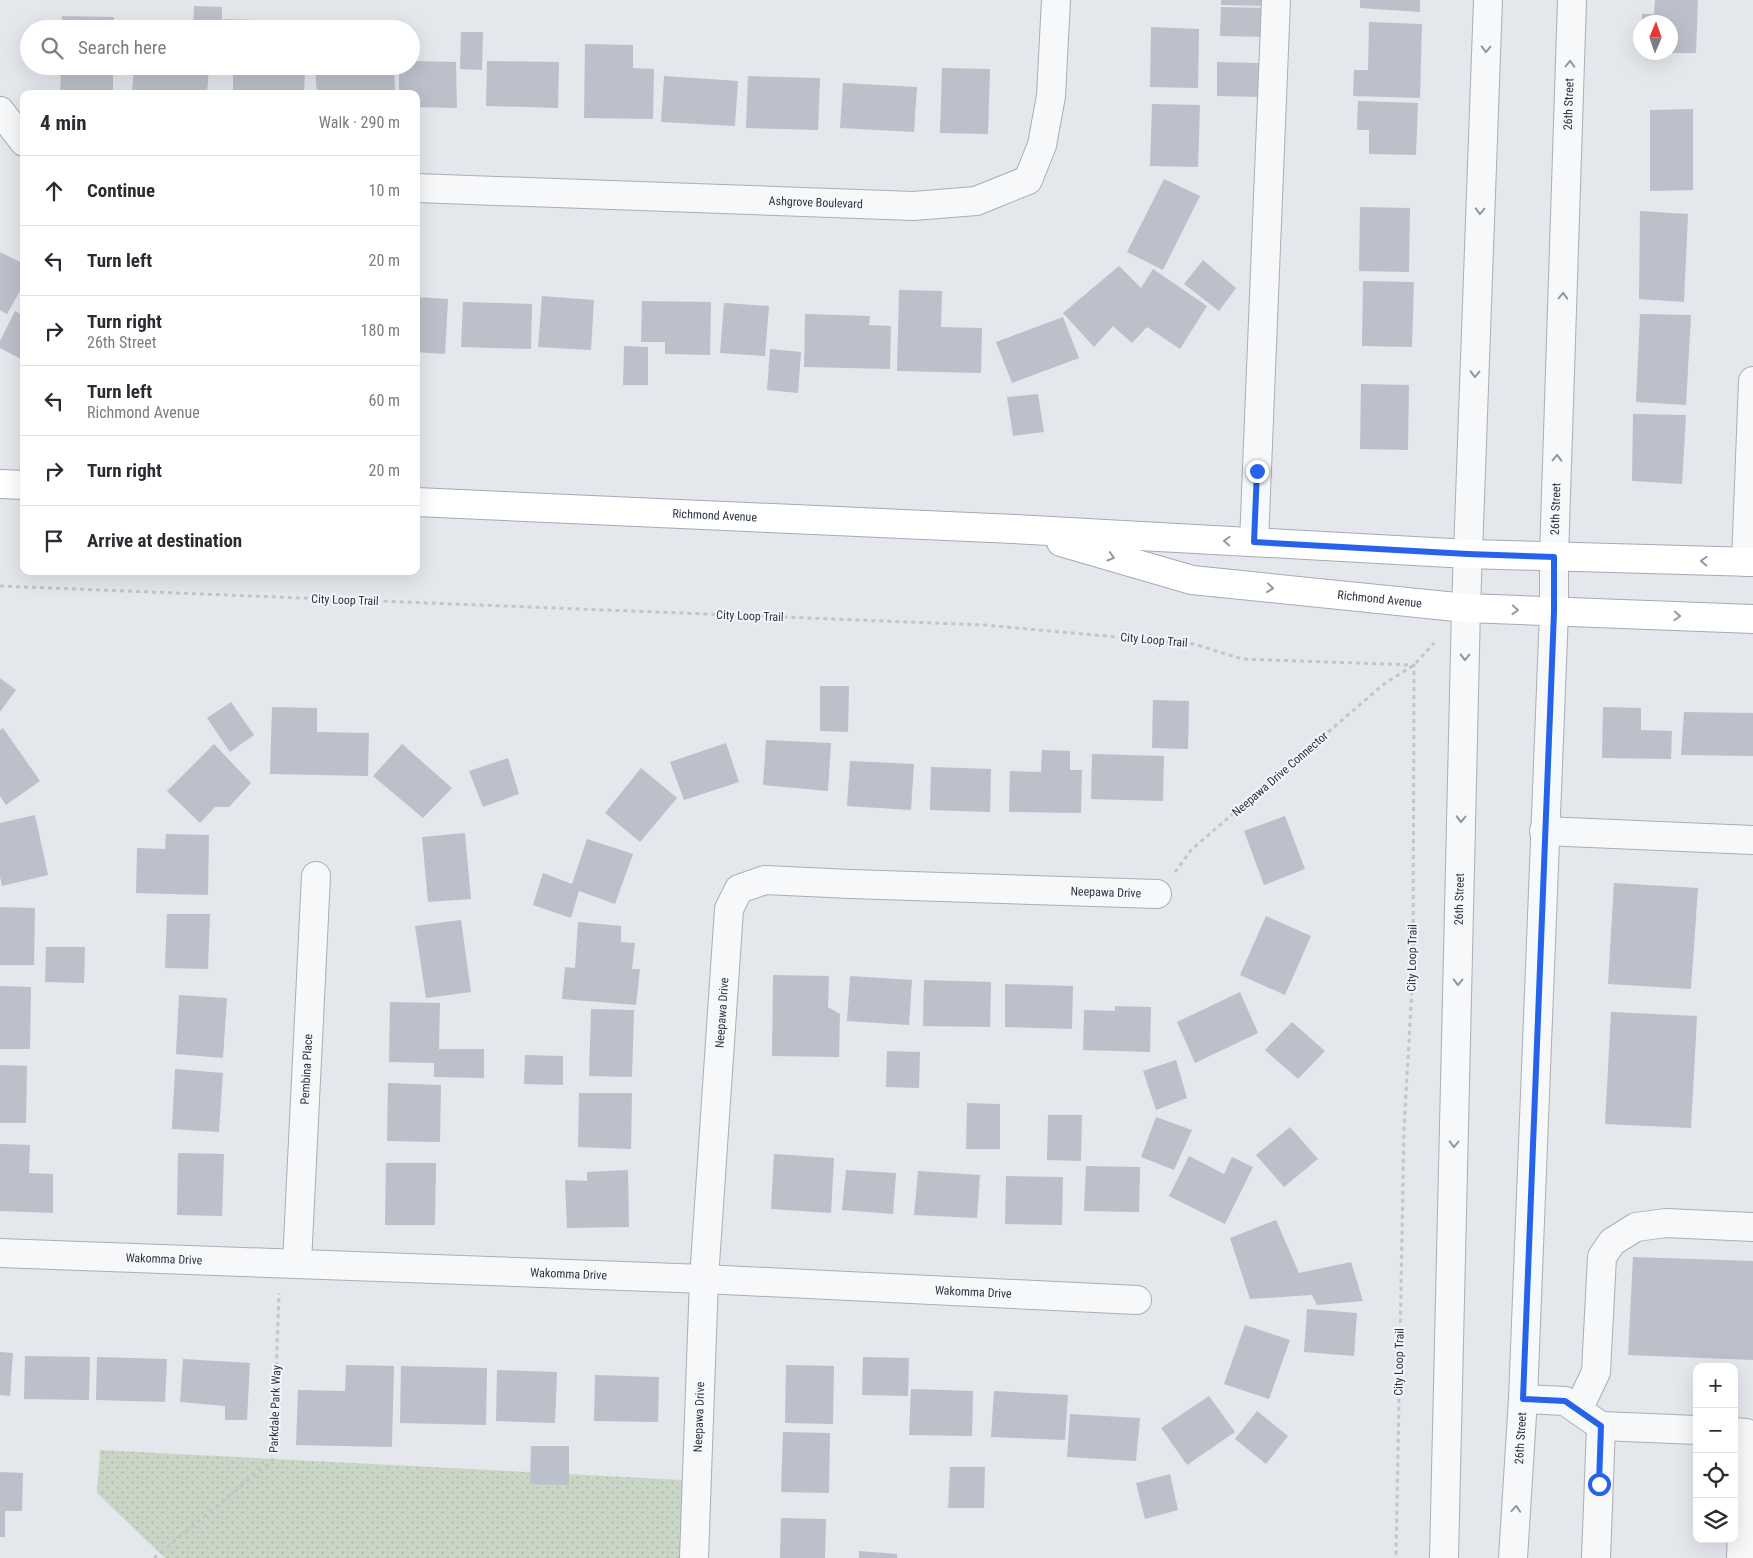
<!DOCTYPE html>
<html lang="en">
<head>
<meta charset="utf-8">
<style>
	body { margin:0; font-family:"Roboto Condensed",sans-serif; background:#f7f7f7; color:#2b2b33 }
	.controls { position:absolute; right:15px; bottom:15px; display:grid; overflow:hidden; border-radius:10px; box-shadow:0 5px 20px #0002 }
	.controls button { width:45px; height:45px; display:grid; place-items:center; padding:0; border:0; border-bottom:1px solid #e1e1e2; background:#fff; color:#2b2b33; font:25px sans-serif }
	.compass { position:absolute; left:1633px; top:15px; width:45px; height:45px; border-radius:50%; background:#fff; box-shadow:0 5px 20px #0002; rotate:2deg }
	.stop { position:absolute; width:15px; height:15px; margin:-11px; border:4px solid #2563eb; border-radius:50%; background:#fff }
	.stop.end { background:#2563eb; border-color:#fff; box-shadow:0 1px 5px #0008 }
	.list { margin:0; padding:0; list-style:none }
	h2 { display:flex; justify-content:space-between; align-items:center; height:65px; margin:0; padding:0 20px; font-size:21px }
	h2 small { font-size:16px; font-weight:400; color:#7c7c81 }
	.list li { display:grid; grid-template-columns:32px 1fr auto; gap:15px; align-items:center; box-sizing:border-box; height:70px; padding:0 20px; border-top:1px solid #e1e1e2 }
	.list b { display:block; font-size:19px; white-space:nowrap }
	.list p { margin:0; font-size:16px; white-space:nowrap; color:#7c7c81 }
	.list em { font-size:16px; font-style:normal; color:#7c7c81 }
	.icon { flex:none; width:28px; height:28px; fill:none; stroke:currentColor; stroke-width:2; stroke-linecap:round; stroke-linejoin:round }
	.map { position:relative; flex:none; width:1753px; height:1558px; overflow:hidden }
	.search { position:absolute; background:#fff; box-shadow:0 5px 20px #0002; left:20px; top:20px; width:400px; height:55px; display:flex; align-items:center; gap:12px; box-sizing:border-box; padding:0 18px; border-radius:28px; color:#7c7c81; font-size:19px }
	.panel { position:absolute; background:#fff; box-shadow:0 5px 20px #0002; left:20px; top:90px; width:400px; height:485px; border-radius:10px }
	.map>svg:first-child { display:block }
	.park { fill:url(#park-dots) }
	.building { fill:#bbc0ca }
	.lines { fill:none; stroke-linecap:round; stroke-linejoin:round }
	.minor-casing { stroke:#a9aeb7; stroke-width:30 }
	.major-casing { stroke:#a3abb8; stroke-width:30 }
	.path { stroke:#c2c5cb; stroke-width:3; stroke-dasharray:4 4; stroke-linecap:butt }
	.minor { stroke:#f7f8fa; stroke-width:28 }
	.major { stroke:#fff; stroke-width:28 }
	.oneway { stroke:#9196a0 }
	.oneway2 { stroke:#959aa2 }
	.route { stroke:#2563eb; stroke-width:6 }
	.labels { text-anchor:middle; stroke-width:4; stroke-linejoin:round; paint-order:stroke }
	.street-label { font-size:12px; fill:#2b3445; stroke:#f4f6f9 }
</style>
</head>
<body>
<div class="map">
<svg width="1753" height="1558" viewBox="0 0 1753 1558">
	<defs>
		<pattern id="park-dots" width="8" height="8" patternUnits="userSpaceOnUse" patternTransform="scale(1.25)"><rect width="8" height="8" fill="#c9d6c5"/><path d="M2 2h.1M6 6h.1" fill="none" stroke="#adb8ab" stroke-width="1.8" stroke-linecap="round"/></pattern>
	</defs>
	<rect width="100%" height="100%" fill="#e4e7ec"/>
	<polygon class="park" points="100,1450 702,1481 699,1558 165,1558 97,1493"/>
	<g class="building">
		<polygon points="1221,0 1266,0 1266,6 1221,5"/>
		<polygon points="1360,0 1420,0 1420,12 1360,8"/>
		<polygon points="1655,0 1698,0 1696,53 1670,53 1670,22 1642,22 1642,14 1654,14"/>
		<polygon points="194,6 222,7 222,29 193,29"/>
		<polygon points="1221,7 1269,8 1268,37 1220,36"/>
		<polygon points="62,16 114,17 114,29 62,29"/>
		<polygon points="224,19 255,20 255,29 224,29"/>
		<polygon points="1369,22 1422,24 1420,98 1353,96 1354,70 1368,70"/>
		<polygon points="1151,27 1199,29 1198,88 1150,87"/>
		<polygon points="461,32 483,32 482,70 460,69"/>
		<polygon points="585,44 633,45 633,68 654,69 653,119 584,118"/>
		<polygon points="411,61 456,62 457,108 416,107 416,94 399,94 399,66 411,66"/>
		<polygon points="487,61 559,62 558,108 486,106"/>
		<polygon points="1217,62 1260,63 1260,97 1217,96"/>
		<polygon points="61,66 113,66 113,94 60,94"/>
		<polygon points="134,66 209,66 207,94 132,94"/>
		<polygon points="233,66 305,66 304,94 233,94"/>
		<polygon points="315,66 394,66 395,94 317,94"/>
		<polygon points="942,68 990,69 988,134 940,133"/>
		<polygon points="664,76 738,81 735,126 661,122"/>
		<polygon points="748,76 820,78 818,130 746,128"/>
		<polygon points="843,83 917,87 914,132 840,128"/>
		<polygon points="1358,101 1418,103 1416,155 1369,154 1369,130 1357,130"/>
		<polygon points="1152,104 1200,105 1198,167 1150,166"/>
		<polygon points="1693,109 1693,190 1650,191 1650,110"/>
		<polygon points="1164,179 1200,196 1163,270 1127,252"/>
		<polygon points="1360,207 1410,208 1409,272 1359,271"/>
		<polygon points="1640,211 1688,214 1684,302 1639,299"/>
		<polygon points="0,252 24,264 24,284 7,314 0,310"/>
		<polygon points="1203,260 1236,288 1219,311 1184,284"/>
		<polygon points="1119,266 1141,288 1153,269 1207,306 1180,349 1147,327 1132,343 1113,326 1094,347 1063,313"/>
		<polygon points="1363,281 1414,282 1412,347 1362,346"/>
		<polygon points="899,290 942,291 941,327 982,328 981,373 897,371"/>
		<polygon points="542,296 594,300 591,350 538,347"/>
		<polygon points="416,297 448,299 445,354 416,352"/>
		<polygon points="642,301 711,302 710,355 665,354 665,342 641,342"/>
		<polygon points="463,302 532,304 531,349 461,347"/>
		<polygon points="724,303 769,306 765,356 720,353"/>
		<polygon points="15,311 24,316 24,353 21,359 0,348 0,341"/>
		<polygon points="805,314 870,316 869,325 891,326 890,369 804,367"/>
		<polygon points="1640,314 1691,315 1686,405 1636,402"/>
		<polygon points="1063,317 1079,358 1012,383 996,342"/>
		<polygon points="624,346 648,347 648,385 623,385"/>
		<polygon points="770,349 801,352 798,393 767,390"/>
		<polygon points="1361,384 1409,385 1408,450 1360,449"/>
		<polygon points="1038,394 1044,432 1013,436 1007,397"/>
		<polygon points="1633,414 1686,415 1682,484 1632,481"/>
		<polygon points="0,678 16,690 0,712"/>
		<polygon points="820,686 849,686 848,732 820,731"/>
		<polygon points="1153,700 1189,701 1188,749 1152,748"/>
		<polygon points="231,702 254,735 230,752 207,718"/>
		<polygon points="272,707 317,708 317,732 369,733 368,776 270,774"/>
		<polygon points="1603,707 1641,708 1641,730 1672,731 1671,759 1602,758"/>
		<polygon points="1684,712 1753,713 1753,756 1681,755"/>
		<polygon points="3,728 40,781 6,805 0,796 0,730"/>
		<polygon points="766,740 831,743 828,791 763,785"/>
		<polygon points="726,743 739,782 684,800 670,762"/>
		<polygon points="214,744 251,783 229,807 215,807 200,823 167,791"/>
		<polygon points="402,744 452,788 423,818 373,776"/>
		<polygon points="1042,750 1070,751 1070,770 1082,770 1081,813 1009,812 1010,771 1041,772"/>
		<polygon points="1092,754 1164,756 1163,801 1091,799"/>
		<polygon points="508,758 519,794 483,807 469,771"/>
		<polygon points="850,761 914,764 911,810 847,806"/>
		<polygon points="931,767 991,769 990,812 930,810"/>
		<polygon points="641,768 677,798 640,842 605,813"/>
		<polygon points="35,815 48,875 2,886 0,877 0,823"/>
		<polygon points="1285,816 1305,869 1264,885 1244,831"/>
		<polygon points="465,833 471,899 428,902 422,837"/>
		<polygon points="166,834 209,835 208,895 136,893 137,848 165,849"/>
		<polygon points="587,839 633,854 615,904 579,891 571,918 533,905 543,873 572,884"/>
		<polygon points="1614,883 1698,888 1691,989 1608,984"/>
		<polygon points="0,907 35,908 34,965 0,965"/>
		<polygon points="167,914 210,914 208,969 165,968"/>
		<polygon points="1266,916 1311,936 1285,995 1240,975"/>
		<polygon points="461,920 471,992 426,998 415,926"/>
		<polygon points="578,922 621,926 621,942 635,943 632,969 640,969 636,1005 562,999 565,967 575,968"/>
		<polygon points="46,947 85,947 84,983 45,982"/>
		<polygon points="773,975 829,976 828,1007 840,1014 839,1057 772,1056"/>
		<polygon points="850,976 912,980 909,1025 847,1021"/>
		<polygon points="924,980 991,982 990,1027 923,1026"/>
		<polygon points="1005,984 1073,986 1072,1029 1005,1027"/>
		<polygon points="0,986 31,987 30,1049 0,1049"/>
		<polygon points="1240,992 1258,1033 1195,1063 1177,1022"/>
		<polygon points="179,995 227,998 223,1058 176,1054"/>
		<polygon points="390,1002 440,1003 439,1049 484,1049 484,1078 434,1077 434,1063 389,1062"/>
		<polygon points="1115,1006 1151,1007 1150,1052 1083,1050 1084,1010 1115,1011"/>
		<polygon points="591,1009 634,1010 632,1077 589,1076"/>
		<polygon points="1611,1012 1697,1016 1691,1128 1605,1124"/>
		<polygon points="1292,1022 1325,1051 1298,1079 1265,1050"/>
		<polygon points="887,1051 920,1052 919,1088 886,1087"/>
		<polygon points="525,1055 563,1056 563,1085 524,1084"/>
		<polygon points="1176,1060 1187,1098 1156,1110 1143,1071"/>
		<polygon points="0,1065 27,1066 26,1123 0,1123"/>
		<polygon points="175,1069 223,1073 219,1132 172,1129"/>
		<polygon points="388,1083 441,1085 440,1142 387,1141"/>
		<polygon points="579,1093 632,1093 631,1149 578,1147"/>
		<polygon points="967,1103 1000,1104 1000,1149 966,1149"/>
		<polygon points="1048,1115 1082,1115 1081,1161 1047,1160"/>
		<polygon points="1156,1117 1192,1130 1174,1170 1141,1157"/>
		<polygon points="1290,1127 1318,1159 1284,1187 1256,1155"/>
		<polygon points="0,1144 30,1145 29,1173 53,1174 53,1213 0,1211"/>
		<polygon points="178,1153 224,1154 222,1216 177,1215"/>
		<polygon points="774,1154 834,1158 831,1213 771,1209"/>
		<polygon points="1189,1156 1224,1174 1232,1157 1253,1167 1225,1224 1169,1196"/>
		<polygon points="386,1163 436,1163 435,1225 385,1225"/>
		<polygon points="1086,1166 1140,1167 1139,1212 1084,1211"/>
		<polygon points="628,1170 629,1227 567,1228 565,1180 587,1181 587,1172"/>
		<polygon points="846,1170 896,1173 893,1214 842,1210"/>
		<polygon points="918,1171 980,1175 977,1218 914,1215"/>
		<polygon points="1006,1176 1063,1177 1062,1225 1005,1224"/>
		<polygon points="1276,1220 1299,1273 1351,1262 1363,1301 1317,1305 1312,1295 1250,1299 1230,1238"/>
		<polygon points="1633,1257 1753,1261 1753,1360 1628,1355"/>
		<polygon points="1307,1309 1357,1313 1354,1356 1304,1352"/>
		<polygon points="1245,1325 1290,1340 1269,1399 1224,1384"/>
		<polygon points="0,1352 13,1353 10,1396 0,1395"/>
		<polygon points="25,1356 90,1357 89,1400 24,1399"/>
		<polygon points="97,1357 167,1359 165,1402 96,1400"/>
		<polygon points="863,1357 909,1358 908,1396 862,1395"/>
		<polygon points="183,1359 250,1363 247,1420 225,1420 225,1406 180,1402"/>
		<polygon points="346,1365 394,1366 392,1447 296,1445 298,1390 345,1391"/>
		<polygon points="786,1365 834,1366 833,1424 785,1423"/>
		<polygon points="401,1366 487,1368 486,1425 400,1423"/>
		<polygon points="497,1370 557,1372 555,1423 496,1421"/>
		<polygon points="595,1375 659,1377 658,1422 594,1421"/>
		<polygon points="911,1389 973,1391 972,1436 909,1435"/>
		<polygon points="994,1391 1068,1395 1065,1440 991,1437"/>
		<polygon points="1209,1396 1235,1432 1187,1465 1161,1428"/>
		<polygon points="1257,1411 1288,1436 1266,1464 1235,1439"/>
		<polygon points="1070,1414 1140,1418 1136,1461 1067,1457"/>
		<polygon points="783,1432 830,1433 829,1493 781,1492"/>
		<polygon points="531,1446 569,1446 569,1485 530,1484"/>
		<polygon points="950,1467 985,1467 984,1508 948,1508"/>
		<polygon points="0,1472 23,1473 22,1511 5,1511 5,1537 0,1537"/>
		<polygon points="1170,1474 1178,1510 1145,1519 1136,1483"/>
		<polygon points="781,1518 826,1519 825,1558 780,1558"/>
		<polygon points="859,1551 897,1554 897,1558 859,1558"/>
	</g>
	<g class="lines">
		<defs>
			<g id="minor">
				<polyline points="0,111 24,142"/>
				<path id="s1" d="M416,188L913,206L976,201L1028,180L1042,145L1051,96L1056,0"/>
				<polyline points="1254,542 1276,0"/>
				<polyline points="1746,562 1753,381"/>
				<polyline points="1544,831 1753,840"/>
				<path id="s2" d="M0,1253L704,1279L1137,1300"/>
				<path id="s3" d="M297,1263L316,876"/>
				<polyline points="1523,1399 1565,1401 1601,1426 1697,1430"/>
				<polyline points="1578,1410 1596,1372 1602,1257 1612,1242 1636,1227 1666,1223 1753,1227"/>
				<polyline points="1734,1432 1746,1433 1741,1558"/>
				<path id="s4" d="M694,1558L704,1279L729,909L739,889L765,880L851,884L1157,894"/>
				<path id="s5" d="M1444,1558L1466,608L1488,0"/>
				<path id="s6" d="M1513,1558L1523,1399L1554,612V557L1572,0"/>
				<polyline points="1596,1558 1601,1426"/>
			</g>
			<g id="major">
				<polyline points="0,484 24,485"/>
				<path id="s7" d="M416,502L1014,529L1468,554L1753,562"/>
				<path id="s8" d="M1061,542L1192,580L1466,608L1753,619"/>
			</g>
		</defs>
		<use href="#minor" class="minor-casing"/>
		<use href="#major" class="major-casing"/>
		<g class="path">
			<polyline points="0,586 984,625 1194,644 1242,659 1414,665 1413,971 1404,1128 1396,1558"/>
			<polyline points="1175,872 1192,849 1384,684 1414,665 1434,643"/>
			<polyline points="154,1558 273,1460 279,1293"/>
		</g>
		<use href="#minor" class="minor"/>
		<use href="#major" class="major"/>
	</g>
	<defs><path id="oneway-chevron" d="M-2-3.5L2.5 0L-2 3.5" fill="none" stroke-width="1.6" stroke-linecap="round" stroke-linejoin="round" transform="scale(1.25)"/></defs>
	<g class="oneway">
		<use href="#oneway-chevron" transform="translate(1486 49) rotate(92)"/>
		<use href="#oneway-chevron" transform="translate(1570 64) rotate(-88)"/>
		<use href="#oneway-chevron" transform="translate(1480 211) rotate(92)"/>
		<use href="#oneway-chevron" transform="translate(1563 296) rotate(-88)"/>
		<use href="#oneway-chevron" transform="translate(1475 374) rotate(92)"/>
		<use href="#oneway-chevron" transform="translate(1557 458) rotate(-88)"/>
		<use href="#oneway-chevron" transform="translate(1465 657) rotate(91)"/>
		<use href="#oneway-chevron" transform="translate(1461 819) rotate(91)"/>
		<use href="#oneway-chevron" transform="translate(1458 982) rotate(91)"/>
		<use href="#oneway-chevron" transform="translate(1454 1144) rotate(91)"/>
		<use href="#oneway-chevron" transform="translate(1516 1509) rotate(-86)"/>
	</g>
	<g class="oneway2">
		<use href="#oneway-chevron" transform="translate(1227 541) rotate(-177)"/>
		<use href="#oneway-chevron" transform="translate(1111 557) rotate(16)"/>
		<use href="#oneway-chevron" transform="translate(1704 561) rotate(-178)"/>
		<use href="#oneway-chevron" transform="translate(1270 588) rotate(6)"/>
		<use href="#oneway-chevron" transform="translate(1515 610) rotate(3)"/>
		<use href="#oneway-chevron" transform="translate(1677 616) rotate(2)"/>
	</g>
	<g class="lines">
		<polyline class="route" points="1257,471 1254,542 1468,554 1554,557 1554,612 1523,1399 1565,1401 1601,1426 1599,1484"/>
	</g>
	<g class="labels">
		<g class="street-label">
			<text dy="4" stroke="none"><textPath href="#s6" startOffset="1455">26th Street</textPath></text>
			<text dy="4" stroke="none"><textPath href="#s1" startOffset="400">Ashgrove Boulevard</textPath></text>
			<text dy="4" stroke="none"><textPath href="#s6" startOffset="1050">26th Street</textPath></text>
			<text dy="4" stroke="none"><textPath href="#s7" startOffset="299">Richmond Avenue</textPath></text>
			<text dy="4" stroke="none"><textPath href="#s8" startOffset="325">Richmond Avenue</textPath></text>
			<text transform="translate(345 600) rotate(2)" y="4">City Loop Trail</text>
			<text transform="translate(750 616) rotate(2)" y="4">City Loop Trail</text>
			<text transform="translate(1154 640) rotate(5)" y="4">City Loop Trail</text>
			<text transform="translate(1280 774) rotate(-41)" y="4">Neepawa Drive Connector</text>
			<text dy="4" stroke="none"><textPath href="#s4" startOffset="1041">Neepawa Drive</textPath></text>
			<text dy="4" stroke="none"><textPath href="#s5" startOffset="659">26th Street</textPath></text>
			<text transform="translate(1412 958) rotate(-89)" y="4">City Loop Trail</text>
			<text dy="4" stroke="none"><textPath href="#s4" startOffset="546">Neepawa Drive</textPath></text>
			<text dy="4" stroke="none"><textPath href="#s3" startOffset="194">Pembina Place</textPath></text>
			<text dy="4" stroke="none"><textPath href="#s2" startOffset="164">Wakomma Drive</textPath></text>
			<text dy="4" stroke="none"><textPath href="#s2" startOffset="569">Wakomma Drive</textPath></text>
			<text dy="4" stroke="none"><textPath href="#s2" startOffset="974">Wakomma Drive</textPath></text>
			<text transform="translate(1399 1362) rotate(-89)" y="4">City Loop Trail</text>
			<text transform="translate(275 1409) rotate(-88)" y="4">Parkdale Park Way</text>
			<text dy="4" stroke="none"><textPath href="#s4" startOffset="141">Neepawa Drive</textPath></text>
			<text dy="4" stroke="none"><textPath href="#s6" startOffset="120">26th Street</textPath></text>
		</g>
	</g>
</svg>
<div class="controls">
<button>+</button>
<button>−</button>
<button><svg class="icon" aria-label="locate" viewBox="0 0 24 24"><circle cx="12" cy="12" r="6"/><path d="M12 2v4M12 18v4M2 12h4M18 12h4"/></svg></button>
<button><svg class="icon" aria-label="layers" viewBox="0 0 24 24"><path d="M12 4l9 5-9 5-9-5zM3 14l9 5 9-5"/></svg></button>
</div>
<svg class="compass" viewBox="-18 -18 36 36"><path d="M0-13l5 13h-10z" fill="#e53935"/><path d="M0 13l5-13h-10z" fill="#7c7c81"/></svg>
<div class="stop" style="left:1599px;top:1484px"></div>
<div class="stop end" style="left:1257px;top:471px"></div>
<div class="search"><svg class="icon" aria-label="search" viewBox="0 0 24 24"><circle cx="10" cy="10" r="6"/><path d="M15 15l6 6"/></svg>Search here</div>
<section class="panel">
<h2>4 min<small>Walk · 290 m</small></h2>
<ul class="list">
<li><svg class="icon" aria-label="ahead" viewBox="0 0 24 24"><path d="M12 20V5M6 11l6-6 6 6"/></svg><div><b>Continue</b></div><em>10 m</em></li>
<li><svg class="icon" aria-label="left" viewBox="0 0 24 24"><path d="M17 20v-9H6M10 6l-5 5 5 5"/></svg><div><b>Turn left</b></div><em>20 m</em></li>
<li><svg class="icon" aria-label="right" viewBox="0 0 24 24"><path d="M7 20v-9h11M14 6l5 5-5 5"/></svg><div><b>Turn right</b><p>26th Street</p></div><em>180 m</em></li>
<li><svg class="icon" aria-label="left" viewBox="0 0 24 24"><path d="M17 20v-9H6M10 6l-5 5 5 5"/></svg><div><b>Turn left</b><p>Richmond Avenue</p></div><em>60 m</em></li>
<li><svg class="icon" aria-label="right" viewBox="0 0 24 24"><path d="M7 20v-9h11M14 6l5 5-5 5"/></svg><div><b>Turn right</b></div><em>20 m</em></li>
<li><svg class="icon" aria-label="arrive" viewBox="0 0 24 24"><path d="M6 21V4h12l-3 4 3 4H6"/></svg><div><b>Arrive at destination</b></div></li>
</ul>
</section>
</div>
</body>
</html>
